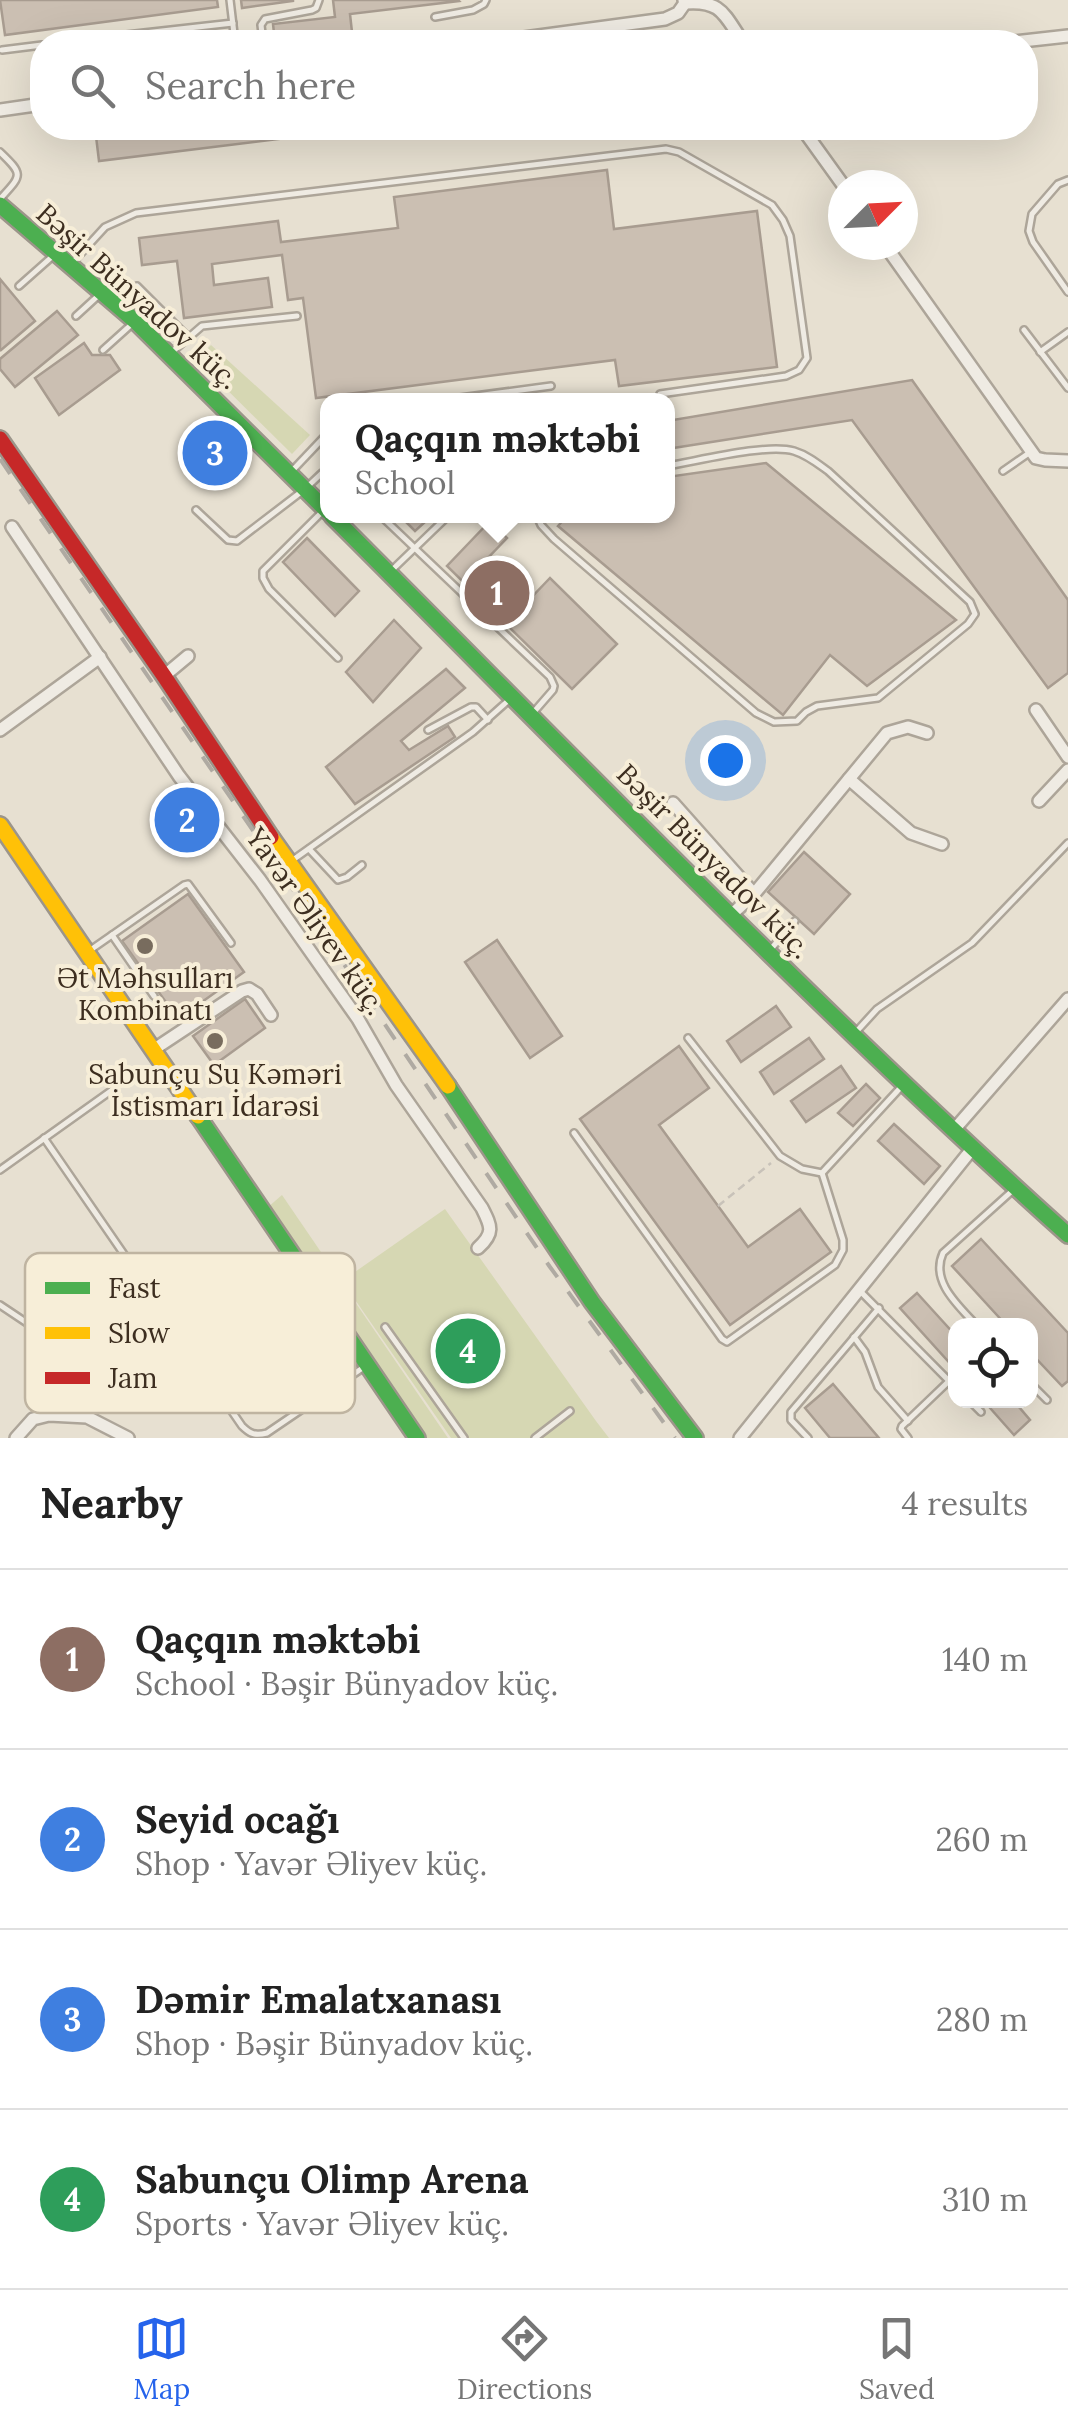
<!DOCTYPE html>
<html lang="en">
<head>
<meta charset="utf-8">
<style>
	body { margin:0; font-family:Lora,serif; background:#f6f6f6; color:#222 }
	.controls { position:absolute; right:30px; bottom:30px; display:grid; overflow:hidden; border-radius:20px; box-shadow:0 10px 40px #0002 }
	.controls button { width:90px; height:90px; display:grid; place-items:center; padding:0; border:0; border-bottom:2px solid #e0e0e0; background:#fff; color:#222; font:50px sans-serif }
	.compass { position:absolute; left:828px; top:170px; width:90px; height:90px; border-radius:50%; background:#fff; box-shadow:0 10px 40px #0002; rotate:66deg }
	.you { position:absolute; left:725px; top:760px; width:35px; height:35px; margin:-25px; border:8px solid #fff; border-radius:50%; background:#1a73e8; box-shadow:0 0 0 15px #1a73e833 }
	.badge { display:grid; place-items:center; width:65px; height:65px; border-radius:50%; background:#2563eb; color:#fff; font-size:32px; font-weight:700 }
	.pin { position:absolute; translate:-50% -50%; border:5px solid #fff; box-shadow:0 2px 10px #0006 }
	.popup { position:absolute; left:320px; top:393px; width:355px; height:130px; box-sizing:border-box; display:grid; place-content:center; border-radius:20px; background:#fff; filter:drop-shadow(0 2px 8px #0005); font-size:32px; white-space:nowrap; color:#767676 }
	.popup b { font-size:38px; color:#222 }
	.popup::after { content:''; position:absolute; left:50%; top:100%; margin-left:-20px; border:20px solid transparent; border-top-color:#fff }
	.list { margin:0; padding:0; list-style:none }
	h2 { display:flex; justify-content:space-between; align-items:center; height:130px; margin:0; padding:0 40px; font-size:42px }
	h2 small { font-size:32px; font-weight:400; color:#767676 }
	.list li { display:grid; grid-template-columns:65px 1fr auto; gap:30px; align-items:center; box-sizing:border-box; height:180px; padding:0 40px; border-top:2px solid #e0e0e0 }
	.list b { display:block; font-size:38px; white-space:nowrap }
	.list p { margin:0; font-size:32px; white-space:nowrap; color:#767676 }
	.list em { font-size:32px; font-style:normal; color:#767676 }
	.icon { flex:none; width:55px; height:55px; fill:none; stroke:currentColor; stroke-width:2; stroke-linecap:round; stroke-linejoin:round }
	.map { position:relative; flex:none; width:1068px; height:1438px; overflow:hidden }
	.search { position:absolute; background:#fff; box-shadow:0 10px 40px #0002; left:30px; right:30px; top:30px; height:110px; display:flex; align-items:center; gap:25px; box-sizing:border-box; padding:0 35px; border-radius:40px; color:#767676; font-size:38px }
	.sheet { height:850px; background:#fff }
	nav { display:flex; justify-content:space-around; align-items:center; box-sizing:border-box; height:140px; border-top:2px solid #e0e0e0; background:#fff; font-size:28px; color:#767676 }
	nav a { display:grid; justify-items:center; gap:5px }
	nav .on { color:#2563eb }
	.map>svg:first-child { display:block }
	.green { fill:#d6d7b3 }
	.building { fill:#cbbfb2; stroke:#a89c90; stroke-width:2.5 }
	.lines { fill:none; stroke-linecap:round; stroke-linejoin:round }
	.lane-casing { stroke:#ada599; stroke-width:10 }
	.street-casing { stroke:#ada599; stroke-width:16 }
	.fast-casing { stroke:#9c958a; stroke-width:20 }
	.slow-casing { stroke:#9c958a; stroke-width:20 }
	.jam-casing { stroke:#9c958a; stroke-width:20 }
	.path { stroke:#c8c2b9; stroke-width:2.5; stroke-dasharray:8 5; stroke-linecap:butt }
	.lane { stroke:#efebe3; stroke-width:5 }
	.street { stroke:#efebe3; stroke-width:11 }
	.fast { stroke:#4caf50; stroke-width:15 }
	.slow { stroke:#ffc107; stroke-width:15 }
	.jam { stroke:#c62828; stroke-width:15 }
	.rail { stroke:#afaaa2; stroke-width:4; stroke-dasharray:18 18; stroke-linecap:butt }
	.poi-dot { fill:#786c5e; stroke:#f7eed8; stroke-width:4 }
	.labels { text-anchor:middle; stroke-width:8; stroke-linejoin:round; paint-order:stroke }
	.street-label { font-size:28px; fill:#3d2e20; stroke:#f7eed8 }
	.poi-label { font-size:28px; fill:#3d2e20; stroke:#f7eed8 }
	.key { fill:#f7eed8; stroke:#bfb4a1; stroke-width:2.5 }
	.key-label { font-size:28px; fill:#3d2e20 }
</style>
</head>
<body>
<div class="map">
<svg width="1068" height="1438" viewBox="0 0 1068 1438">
	<rect width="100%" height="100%" fill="#e7e0d1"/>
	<g class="green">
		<polygon points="211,345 310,435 292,454 197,360"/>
		<polygon points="282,1195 448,1438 425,1438 267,1208"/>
		<polygon points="445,1209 596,1421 609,1438 451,1438 342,1281"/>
	</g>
	<g class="building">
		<polygon points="0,0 217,0 218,7 5,35"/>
		<polygon points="241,0 293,0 293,1 242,8"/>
		<polygon points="333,0 458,0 459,1 350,14 353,41 275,42 273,24 335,17"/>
		<polygon points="95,128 285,128 287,138 99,161"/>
		<polygon points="607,170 614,229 757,211 777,367 619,386 615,360 316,398 303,298 288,300 282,255 212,264 214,285 268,278 272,307 184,318 177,261 142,265 139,238 278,221 281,242 398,228 394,197"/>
		<polygon points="0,279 35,321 1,350 0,348"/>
		<polygon points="57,311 78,335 15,387 0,369 0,359"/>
		<polygon points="84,343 92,355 110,355 120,370 59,415 35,378"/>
		<polygon points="912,380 1068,600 1068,673 1048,688 852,420 667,449 667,421"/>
		<polygon points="766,463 956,620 867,686 830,655 783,715 558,526 567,516 667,516 667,477"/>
		<polygon points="400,516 419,516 425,522 415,531"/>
		<polygon points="490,521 507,538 485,561 527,602 550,578 617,644 572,689 447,566"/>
		<polygon points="307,538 359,591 335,616 283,562"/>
		<polygon points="394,620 421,648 373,702 346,672"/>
		<polygon points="446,669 465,688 401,741 409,750 448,726 455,737 355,804 326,767"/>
		<polygon points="804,852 850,894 814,934 768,892"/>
		<polygon points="188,894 244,972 178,1019 122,941"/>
		<polygon points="497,940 562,1036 530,1058 465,962"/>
		<polygon points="245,999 265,1028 214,1065 193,1036"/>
		<polygon points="776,1006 791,1027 741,1062 727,1041"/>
		<polygon points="809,1038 824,1059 774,1094 760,1072"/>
		<polygon points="679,1046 709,1088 659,1125 748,1247 800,1209 831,1252 730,1325 580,1119"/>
		<polygon points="841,1066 856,1088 806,1122 791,1101"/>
		<polygon points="866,1084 880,1098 853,1126 838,1113"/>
		<polygon points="894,1124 940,1166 924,1184 878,1141"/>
		<polygon points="981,1239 1068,1333 1068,1381 1062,1386 1030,1352 1030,1326 1007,1326 952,1266"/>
		<polygon points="917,1293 956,1336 956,1370 900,1308"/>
		<polygon points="833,1384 879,1438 830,1438 805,1408"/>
		<polygon points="983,1400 1013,1400 1030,1420 1014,1435"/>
	</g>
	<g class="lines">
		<defs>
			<g id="lane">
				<polyline points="230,0 235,42"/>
				<polyline points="435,17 473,10 484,4 486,0"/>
				<polyline points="64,42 233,23"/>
				<polyline points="263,42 261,25 265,19 312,10 316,8 319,0"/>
				<polyline points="2,50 42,45"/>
				<path d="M0,152C24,175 22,175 0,199"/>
				<polyline points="1068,180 1058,184 1032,214 1029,231 1033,242 1068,292"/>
				<polyline points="72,263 105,227 136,213 666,149 679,152 772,205 783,220 790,236 807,358 799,370 786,376 660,394"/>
				<polyline points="19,286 54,255"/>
				<polyline points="137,286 188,337"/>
				<polyline points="76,316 100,294"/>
				<polyline points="1024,330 1068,388"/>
				<polyline points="103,350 133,323"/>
				<polyline points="172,352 202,326 297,316"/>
				<polyline points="1040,352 1068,332"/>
				<polyline points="445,400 551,386"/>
				<polyline points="1003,471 1029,453"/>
				<polyline points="291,472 327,434"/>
				<polyline points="196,510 228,540 237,541 305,489 322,473 327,471"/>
				<polyline points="323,511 263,571 263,578 269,589 338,658"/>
				<polyline points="381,516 550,677 554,686 553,690 533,713"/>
				<path d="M537,516L541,525L554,539L756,713L774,722L797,721L806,712L817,706L878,698L968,624L975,614L970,602L828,471C817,463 807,455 794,451C767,443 698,461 667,466"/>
				<polyline points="391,571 448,516"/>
				<polyline points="428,730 471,707 476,707 488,720"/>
				<polyline points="309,849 338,880 347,877 362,865"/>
				<polyline points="290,862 473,732 510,699"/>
				<polyline points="112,935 154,996"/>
				<polyline points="771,949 795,921"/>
				<polyline points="89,951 184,885 188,884 231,943"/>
				<polyline points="856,1032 877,1009 972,943 1068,843"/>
				<polyline points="688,1038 780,1156 802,1169 822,1173 902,1086"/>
				<polyline points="574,1133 722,1339 727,1342 835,1265 843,1250 843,1240 822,1173"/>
				<path d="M44,1138L242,1426C250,1434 255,1436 267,1433L364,1367"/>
				<polyline points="0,1170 115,1088"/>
				<polyline points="861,1292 956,1388"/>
				<polyline points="0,1305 33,1327"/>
				<path d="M977,1326C959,1306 930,1282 943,1253L1012,1191"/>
				<polyline points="385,1327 464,1438"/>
				<polyline points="854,1337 865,1352 878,1387 908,1421"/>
				<polyline points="208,1376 266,1337"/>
				<polyline points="1030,1383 1047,1400"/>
				<polyline points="969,1400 981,1412"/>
				<polyline points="535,1438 570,1411"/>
				<polyline points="808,1438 791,1420 791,1412 879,1308"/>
				<polyline points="908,1438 901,1429 902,1426 949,1381"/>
			</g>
			<g id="street">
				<path d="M685,3C722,0 724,15 743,42"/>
				<polyline points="494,42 665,19 678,13 685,3 684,0"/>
				<polyline points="1014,42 1068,36"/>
				<polyline points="0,110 42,104"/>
				<polyline points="802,128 843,185"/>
				<polyline points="885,245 1036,458 1045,460 1068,461"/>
				<path d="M12,527L179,776L260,880L358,1019L396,1085L482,1208C491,1226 495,1233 478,1248"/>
				<polyline points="164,676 188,656"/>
				<polyline points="1036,710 1068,757"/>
				<polyline points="0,730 100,657"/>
				<polyline points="849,779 911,833 942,844"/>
				<polyline points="1039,801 1068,770"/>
				<polyline points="673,803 754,894"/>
				<polyline points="731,915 754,894 887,733 908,727 927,733"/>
				<polyline points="153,1050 242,991 249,989 257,994 271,1015"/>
				<polyline points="953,1131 1068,999"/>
				<polyline points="16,1438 33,1419 49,1415 87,1417 128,1438"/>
				<polyline points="740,1438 972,1149"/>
			</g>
			<g id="fast">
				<polyline points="0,205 135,321 327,511"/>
				<path d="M332,516C574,758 813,1006 1068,1235"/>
				<polyline points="448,1086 592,1302 695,1438"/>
				<polyline points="198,1116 417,1438"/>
			</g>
			<g id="slow">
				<polyline points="0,825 198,1116"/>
				<polyline points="271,837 448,1086"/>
			</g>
			<polyline id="jam" points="0,439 164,676 271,837"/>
		</defs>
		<use href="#lane" class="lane-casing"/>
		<use href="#street" class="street-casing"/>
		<use href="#fast" class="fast-casing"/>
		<use href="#slow" class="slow-casing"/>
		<use href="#jam" class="jam-casing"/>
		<polyline class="path" points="718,1206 771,1163"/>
		<use href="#lane" class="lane"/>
		<use href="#street" class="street"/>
		<use href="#fast" class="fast"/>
		<use href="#slow" class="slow"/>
		<use href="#jam" class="jam"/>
		<polyline class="rail" points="0,459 550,1267 675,1438"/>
	</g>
	<g class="poi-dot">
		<circle cx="145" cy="946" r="10"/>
		<circle cx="215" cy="1041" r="10"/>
	</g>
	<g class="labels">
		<g class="street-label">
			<text transform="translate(138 296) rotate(42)" y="10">Bəşir Bünyadov küç.</text>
			<text transform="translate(714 861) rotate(45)" y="10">Bəşir Bünyadov küç.</text>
			<text transform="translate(316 921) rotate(55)" y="10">Yavər Əliyev küç.</text>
		</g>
		<g class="poi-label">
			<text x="145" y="988">Ət Məhsulları<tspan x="145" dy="32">Kombinatı</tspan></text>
			<text x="215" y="1084">Sabunçu Su Kəməri<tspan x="215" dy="32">İstismarı İdarəsi</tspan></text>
		</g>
	</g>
	<rect x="25" y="1253" width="330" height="160" rx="15" class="key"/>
	<rect x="45" y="1282" width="45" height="12" fill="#4caf50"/>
	<rect x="45" y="1327" width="45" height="12" fill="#ffc107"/>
	<rect x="45" y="1372" width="45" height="12" fill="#c62828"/>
	<g class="key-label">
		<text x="108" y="1298">Fast</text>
		<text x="108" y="1343">Slow</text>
		<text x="108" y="1388">Jam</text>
	</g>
</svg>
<div class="controls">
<button><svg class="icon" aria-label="locate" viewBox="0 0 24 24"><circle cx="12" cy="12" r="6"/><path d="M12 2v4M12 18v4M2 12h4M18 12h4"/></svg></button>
</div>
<svg class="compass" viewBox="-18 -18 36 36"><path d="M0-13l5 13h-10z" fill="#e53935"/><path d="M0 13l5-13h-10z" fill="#767676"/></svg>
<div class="you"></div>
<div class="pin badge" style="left:497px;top:593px;background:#8d6e63">1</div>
<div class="popup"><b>Qaçqın məktəbi</b>School</div>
<div class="pin badge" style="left:187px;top:820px;background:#3f7fe0">2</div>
<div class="pin badge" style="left:215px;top:453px;background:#3f7fe0">3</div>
<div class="pin badge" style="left:468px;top:1351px;background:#2e9e5b">4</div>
<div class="search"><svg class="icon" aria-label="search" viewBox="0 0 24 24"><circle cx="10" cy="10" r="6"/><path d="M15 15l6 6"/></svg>Search here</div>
</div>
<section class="sheet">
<h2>Nearby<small>4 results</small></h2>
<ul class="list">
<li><span class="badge" style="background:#8d6e63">1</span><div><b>Qaçqın məktəbi</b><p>School · Bəşir Bünyadov küç.</p></div><em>140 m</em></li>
<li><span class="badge" style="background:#3f7fe0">2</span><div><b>Seyid ocağı</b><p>Shop · Yavər Əliyev küç.</p></div><em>260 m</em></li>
<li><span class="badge" style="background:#3f7fe0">3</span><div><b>Dəmir Emalatxanası</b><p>Shop · Bəşir Bünyadov küç.</p></div><em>280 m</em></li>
<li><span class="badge" style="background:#2e9e5b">4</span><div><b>Sabunçu Olimp Arena</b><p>Sports · Yavər Əliyev küç.</p></div><em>310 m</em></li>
</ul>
</section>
<nav>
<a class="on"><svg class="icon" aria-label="map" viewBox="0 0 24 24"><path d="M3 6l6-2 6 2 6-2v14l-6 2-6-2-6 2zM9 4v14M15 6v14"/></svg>Map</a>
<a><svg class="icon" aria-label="directions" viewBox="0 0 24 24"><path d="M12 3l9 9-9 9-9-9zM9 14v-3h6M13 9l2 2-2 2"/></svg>Directions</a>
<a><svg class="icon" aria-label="saved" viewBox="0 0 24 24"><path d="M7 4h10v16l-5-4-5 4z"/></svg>Saved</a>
</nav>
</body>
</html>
